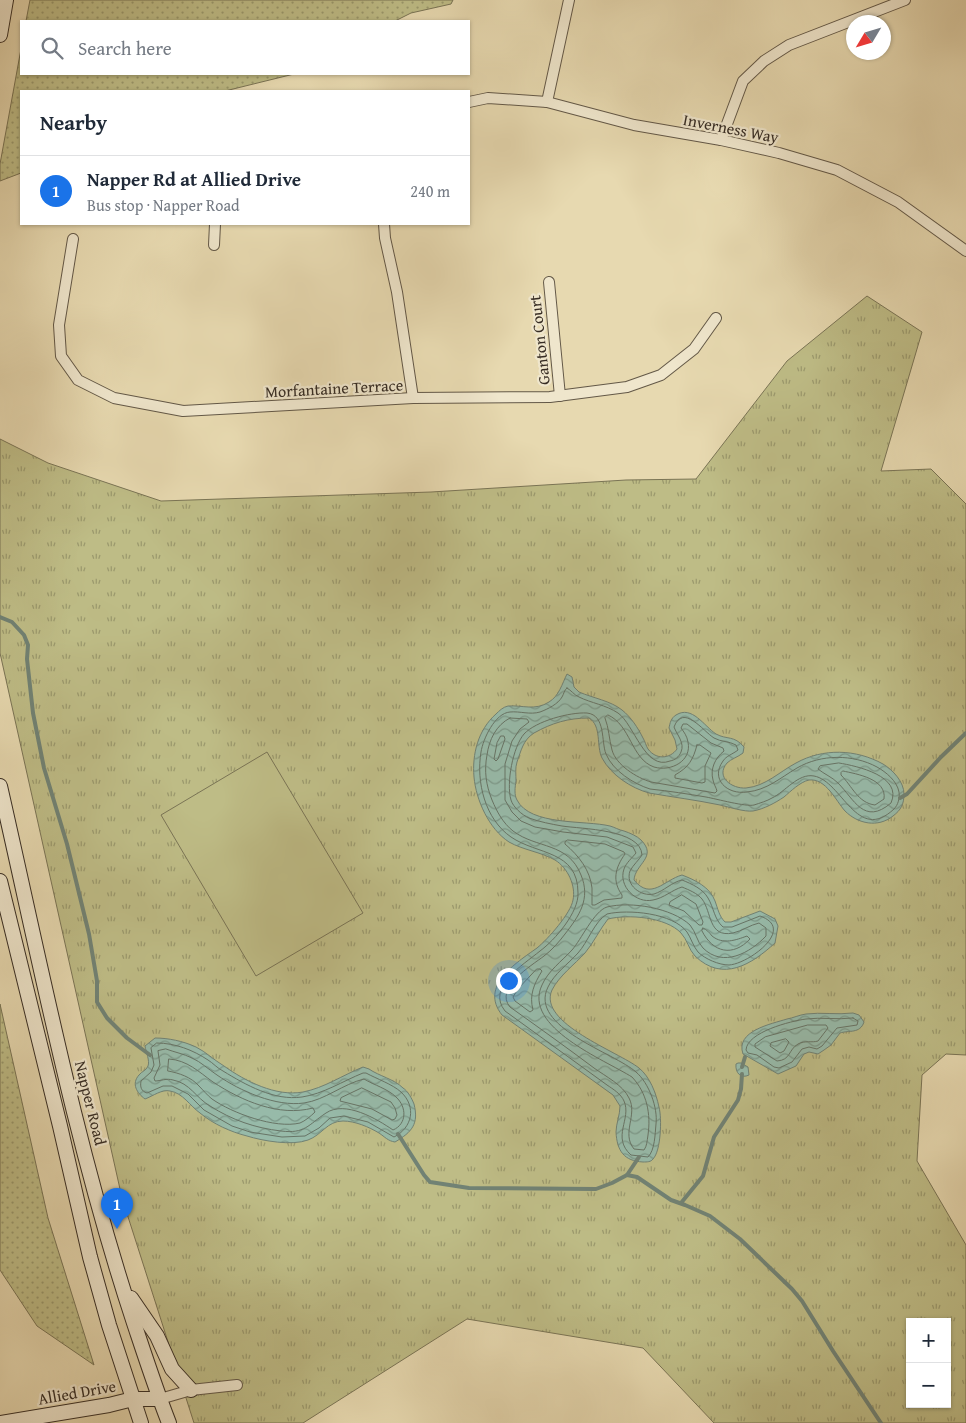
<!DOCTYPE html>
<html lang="en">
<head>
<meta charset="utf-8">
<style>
	body { margin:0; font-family:"Gentium Book Plus",serif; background:#f6f6f7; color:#1f2937 }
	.controls { position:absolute; right:15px; bottom:15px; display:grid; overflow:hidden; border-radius:0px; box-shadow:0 1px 4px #0004 }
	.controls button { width:45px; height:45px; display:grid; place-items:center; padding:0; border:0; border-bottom:1px solid #e0e1e3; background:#fff; color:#1f2937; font:25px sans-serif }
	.compass { position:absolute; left:846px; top:15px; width:45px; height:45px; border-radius:50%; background:#fff; box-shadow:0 1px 4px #0004; rotate:232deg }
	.you { position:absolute; left:508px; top:980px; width:18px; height:18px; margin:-12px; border:4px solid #fff; border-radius:50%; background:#1a73e8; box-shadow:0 0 0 8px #1a73e833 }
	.badge { display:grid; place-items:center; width:32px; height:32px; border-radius:50%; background:#1a73e8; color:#fff; font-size:16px; font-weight:700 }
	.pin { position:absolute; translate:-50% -41px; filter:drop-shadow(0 1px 2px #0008) }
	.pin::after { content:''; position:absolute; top:26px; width:18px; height:15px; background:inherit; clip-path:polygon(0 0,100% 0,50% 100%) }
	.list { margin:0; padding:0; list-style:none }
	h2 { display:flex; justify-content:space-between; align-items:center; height:65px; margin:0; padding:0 20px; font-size:21px }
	h2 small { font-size:16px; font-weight:400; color:#747a83 }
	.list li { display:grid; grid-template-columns:32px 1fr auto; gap:15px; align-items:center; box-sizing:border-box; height:70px; padding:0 20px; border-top:1px solid #e0e1e3 }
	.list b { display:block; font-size:19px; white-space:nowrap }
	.list p { margin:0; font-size:16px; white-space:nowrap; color:#747a83 }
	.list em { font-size:16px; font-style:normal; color:#747a83 }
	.icon { flex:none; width:28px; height:28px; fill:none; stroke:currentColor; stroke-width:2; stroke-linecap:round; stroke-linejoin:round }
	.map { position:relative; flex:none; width:966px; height:1423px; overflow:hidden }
	.search { position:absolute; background:#fff; box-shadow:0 1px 4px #0004; left:20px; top:20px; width:450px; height:55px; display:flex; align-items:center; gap:12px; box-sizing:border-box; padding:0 18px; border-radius:0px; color:#747a83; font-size:19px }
	.panel { position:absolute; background:#fff; box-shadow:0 1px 4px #0004; left:20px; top:90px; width:450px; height:135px; border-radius:0px }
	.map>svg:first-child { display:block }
	.grass { fill:url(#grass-tufts); stroke:#7a7455; fill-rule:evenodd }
	.park { fill:url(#park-dots); stroke:#7a7455 }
	.garden { fill:#bebc86; stroke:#7a7455 }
	.water { fill:url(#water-waves); stroke:#718274 }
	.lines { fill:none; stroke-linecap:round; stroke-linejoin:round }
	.shore { stroke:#677466; stroke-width:1 }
	.stream { stroke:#718274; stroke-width:4 }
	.street-casing { stroke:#635847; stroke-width:12 }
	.secondary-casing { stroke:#372d24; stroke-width:16 }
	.street { stroke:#efe6cc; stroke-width:10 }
	.secondary { stroke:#efe6cc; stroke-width:14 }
	.labels { text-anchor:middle; stroke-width:4.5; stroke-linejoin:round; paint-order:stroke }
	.street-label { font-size:16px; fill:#372d24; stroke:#efe6cc }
</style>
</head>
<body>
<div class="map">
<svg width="966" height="1423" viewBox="0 0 966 1423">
	<defs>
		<pattern id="grass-tufts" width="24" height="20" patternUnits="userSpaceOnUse" patternTransform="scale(1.25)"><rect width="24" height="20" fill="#bebc86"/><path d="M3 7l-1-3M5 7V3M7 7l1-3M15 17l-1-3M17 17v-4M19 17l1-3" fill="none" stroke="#9b996d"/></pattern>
		<pattern id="park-dots" width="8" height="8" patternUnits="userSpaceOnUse" patternTransform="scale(1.25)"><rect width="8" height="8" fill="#bebc86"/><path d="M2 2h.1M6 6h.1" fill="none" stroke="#9b996d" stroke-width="1.8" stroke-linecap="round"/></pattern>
		<pattern id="water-waves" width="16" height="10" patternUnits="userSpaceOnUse" patternTransform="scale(1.25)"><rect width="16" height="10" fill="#97baa9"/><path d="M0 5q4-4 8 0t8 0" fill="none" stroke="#7c9889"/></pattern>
	</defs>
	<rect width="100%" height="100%" fill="#e7d9b0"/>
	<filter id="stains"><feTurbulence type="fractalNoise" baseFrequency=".004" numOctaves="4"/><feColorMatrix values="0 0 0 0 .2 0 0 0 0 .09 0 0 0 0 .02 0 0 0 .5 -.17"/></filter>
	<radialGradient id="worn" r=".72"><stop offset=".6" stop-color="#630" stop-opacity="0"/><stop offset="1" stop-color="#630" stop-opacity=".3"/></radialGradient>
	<path class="grass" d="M867,296L922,332L881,471L931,469L966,504V1055L946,1054L922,1075L917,1161L966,1245V1423H714L643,1348L467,1319L303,1423H194L122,1198L0,653V439L48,463L161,501L431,492L626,480L696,479L787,361ZM910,1322H947V1404H910Z"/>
	<g class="park">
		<polygon points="30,0 453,0 451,4 411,13 395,21 26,21"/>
		<polygon points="21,49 21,74 294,74 225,91 21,91 21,173 0,181 0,164"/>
		<polygon points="0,1004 48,1218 94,1365 37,1326 0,1270"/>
	</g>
	<polygon class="garden" points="267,752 363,913 256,976 161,815"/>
	<g class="water">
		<path d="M567,674L572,677L574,687L579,692C593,698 611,701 622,710C631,717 638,728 643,738C645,741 646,746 648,749C656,760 670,759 677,749L675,740L669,728C670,723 671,718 676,715C692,705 704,726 716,734C727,740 734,735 744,747L743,753C738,757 731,759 727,763C715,777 732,789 746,788C766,786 779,772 796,763C823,748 856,749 883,764C893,770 904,782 904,794C904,804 901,810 893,816C878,828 858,824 845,811C836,801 826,778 809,780C800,782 791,791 784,797C775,803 764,809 753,811C744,812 729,807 720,805C696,800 672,797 649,793C631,788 611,775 602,758C596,746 602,726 589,718C568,718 552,723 534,733C523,740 521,751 517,762C515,768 516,775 516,781C515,787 514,795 517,800C530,826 585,820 610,826C614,827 619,830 624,831C630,833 637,836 641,840C658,857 635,864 634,880C651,901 664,880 682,875C695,880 710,887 715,901C718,909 719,916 725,922H731L760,911L775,919L778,926L775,943C752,964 723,983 695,956C689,950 687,939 681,933C666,917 628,914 608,919C600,929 594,942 585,953C575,964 559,976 552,990C537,1023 619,1052 639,1068C650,1077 656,1093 659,1107C662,1118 661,1151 653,1159C651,1162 647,1162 643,1162C624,1161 617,1151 616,1132C616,1124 620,1115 620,1106L613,1095L502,1015C479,986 516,963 537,948C548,939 571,913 573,900C576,886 568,868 555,860C541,852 523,850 509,842C489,829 476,800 474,777C472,754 478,730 496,714C499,711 503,707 508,706C523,705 535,711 549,702C559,696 562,684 567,674Z"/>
		<path d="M853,1013L859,1015L864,1022C860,1034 849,1030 840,1033L831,1045L824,1050L818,1054L809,1052L804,1054L796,1066L778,1074L743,1054C735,1031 771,1024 787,1019C793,1018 799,1015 806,1014C821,1012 837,1015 853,1013Z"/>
		<path d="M155,1038C168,1038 183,1041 196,1047C206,1052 214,1060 224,1066C245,1081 276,1097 303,1092C324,1088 343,1075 363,1067L369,1069C379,1076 394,1079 403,1088C408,1091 412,1099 414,1104C419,1124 412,1132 395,1142C388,1141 385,1137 379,1133C369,1127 355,1121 343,1121C327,1121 322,1135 308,1140C292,1146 263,1141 247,1136C231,1132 213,1124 200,1113C190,1106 183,1093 170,1091C162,1089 153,1096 145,1099C137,1093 131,1084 139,1075C142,1071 146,1071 148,1066C150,1061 146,1052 145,1046Z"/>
		<path d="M738,1063H741L748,1067L749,1075C741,1079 735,1073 736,1064Z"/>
	</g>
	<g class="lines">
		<g class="shore">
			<path d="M567,688C571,690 574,695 579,697C591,703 606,705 618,713C634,724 645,771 670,761C675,760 679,757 681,752C685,743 677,735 674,727C683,703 703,731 714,738C721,742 729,741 736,745L738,750C733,754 726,756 723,761C710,779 727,795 747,792C767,790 780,778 797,768C821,754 853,754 877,767C886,772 897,781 899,792C900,798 898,805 894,809C857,844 842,781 814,776C798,773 785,792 772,798C767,801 760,803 754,805C746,807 717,799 706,797C688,794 669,791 650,789C634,784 613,771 606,754C601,742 606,715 587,713C570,712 536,721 524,734C513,747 506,783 511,800C513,807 522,815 529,818C540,822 551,824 562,826C581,829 641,829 642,855C639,860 633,865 630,871C625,885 641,897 654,894C664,891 672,882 682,880C692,884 703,889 708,898C714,908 714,919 723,927H732L760,916C797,929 748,964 729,965C719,965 705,959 698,952C693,946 691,938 687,932C673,913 628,909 607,914C594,922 588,942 578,953C568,964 554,974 548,987C528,1027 615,1053 636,1072C649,1083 658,1108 656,1124C655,1134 655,1150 648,1157L631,1155C611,1137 632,1119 624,1101C621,1094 613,1089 607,1085L505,1011C486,987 523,965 540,951C555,940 579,912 578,893C578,850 537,855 511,837C485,819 476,782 481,752C483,739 495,713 510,712C520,711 530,715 540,712C548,709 558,704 562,697C564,694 564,690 567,688Z"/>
			<path d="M608,715C631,725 631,759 654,767C671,772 692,761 688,742C687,736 684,732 681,728L683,724H687L711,743L723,748L724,751C715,758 710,769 713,780C714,785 716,787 717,791L715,793L651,782C637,778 616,765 612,750C609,739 609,728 605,718Z"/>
			<path d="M510,718L527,719L529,722L520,729L512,741L505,764V800L512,812L521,821L535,827L563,832L607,837L633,847L636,853C632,858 626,863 624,869C618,886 636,904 653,900C664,898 672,890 682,887C689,890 697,893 702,899C712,912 708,938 733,933C742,931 750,925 759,923L766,928V936C750,953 723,968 703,948C697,942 696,932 690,925C672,908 631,901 607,907C594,911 581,940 572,950C562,961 548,971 542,985C522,1027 605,1060 632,1077C647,1093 651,1114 648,1135C647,1141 647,1146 644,1150L634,1149C621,1133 638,1115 629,1098C623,1085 605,1076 594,1068C566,1047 538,1027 510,1007C494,988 531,966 544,956C552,950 559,942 565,934C579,916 591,899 581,875C568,842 537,849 513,831C503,823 497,812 492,800C486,785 484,771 487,755C489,740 496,725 510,718Z"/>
			<polygon points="501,736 504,736 505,739 498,759 496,761 494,759 497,743"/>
			<path d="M697,745H700L711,753L705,766V782L702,783L675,778V775C689,767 693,760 697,745Z"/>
			<path d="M839,763C857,766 903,776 891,803C864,826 854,799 838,783C832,777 824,774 818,769L820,766Z"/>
			<path d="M843,771C857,774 887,779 884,799L875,805C858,803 852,786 841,775V773Z"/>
			<path d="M568,840L605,844L624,852L625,854C615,868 612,881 622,895V898L604,900L595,905H592C592,899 592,894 592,888C590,870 579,856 565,844V842Z"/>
			<polygon points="682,895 696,904 703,922 702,925 699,925 684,911 669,905 670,902"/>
			<path d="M703,928C707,930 709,932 712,936C723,945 736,940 747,936L750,939C733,957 713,953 702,931Z"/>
			<path d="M537,969H540L542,971C534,984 529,995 533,1010L530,1012L515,1001L513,997L518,989Z"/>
			<path d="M853,1018L858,1021L857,1025L837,1028L822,1046L817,1049L809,1047L802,1049L792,1062L779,1068L774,1067L757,1055L748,1053L746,1050C747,1032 791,1021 806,1019C821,1017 837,1020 853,1018Z"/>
			<path d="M808,1025H826L828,1028L818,1041C812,1043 805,1040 798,1044C788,1050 791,1060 777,1061L755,1047V1044L765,1037Z"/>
			<polygon points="786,1039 789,1042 784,1051 780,1053 770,1046 771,1043"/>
			<path d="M157,1043C175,1043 193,1050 208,1060C213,1063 217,1068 223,1071C246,1085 274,1101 302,1097C323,1094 343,1081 363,1073H366C377,1079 392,1084 401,1092C417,1107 412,1128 394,1137L368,1122L344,1116L330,1118L319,1128L305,1136L282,1137L250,1132L232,1126L204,1110L188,1094L172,1086H163L147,1093C141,1091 140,1087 141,1081L151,1072L154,1065L151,1048Z"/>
			<path d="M166,1049C174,1052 184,1054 192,1058C201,1062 208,1069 217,1075C240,1091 276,1107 304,1103C325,1100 343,1084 364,1079C374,1085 388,1089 396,1097C407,1107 407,1124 393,1130C377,1119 345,1100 326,1113C308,1125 305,1134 281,1131C255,1128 232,1120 210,1106C196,1098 190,1083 173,1080C167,1078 160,1081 155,1081L154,1078L160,1065L158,1051Z"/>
			<path d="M169,1059C187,1060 199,1072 213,1082C242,1101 279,1117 313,1108L315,1112C311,1116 305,1121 300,1123C275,1129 232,1113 212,1099C207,1095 203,1090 199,1086C191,1077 179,1073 168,1071Z"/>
			<polygon points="362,1088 391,1102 395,1108 397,1115 395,1119 392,1120 372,1109 340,1101 341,1098"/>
		</g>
		<g class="stream">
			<polyline points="0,617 12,622 24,635 28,645 27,659 33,713 44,768 67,844 89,934 97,981 97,1002 107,1018 127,1038 150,1055"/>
			<polyline points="900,798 907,794 941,757 966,733"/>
			<polyline points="742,1067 745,1057"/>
			<polyline points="398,1134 424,1175 430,1182 469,1188 596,1189 612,1183 627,1175 637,1177 671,1200 685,1205 710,1216 740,1239 792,1289 802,1301 833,1351 881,1423"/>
			<polyline points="627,1175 639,1157"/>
			<polyline points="681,1203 703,1176 714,1137 738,1100 741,1089 742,1074"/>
		</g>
		<defs>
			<g id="street">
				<polyline points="469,102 488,98 547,102 634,125 721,140 779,153 837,170 898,202 966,251"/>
				<polyline points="547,102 569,0"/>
				<polyline points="721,140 743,81 764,61 789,45 905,0"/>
				<polyline points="384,224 385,238 397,292 413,398"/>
				<polyline points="73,239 59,325 61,356 78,380 114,398 183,411 413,398 550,397 627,387 661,375 694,349 716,318"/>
				<polyline points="214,245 215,224"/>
				<polyline points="549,282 560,396"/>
				<polyline points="160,1399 191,1390 237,1385"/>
			</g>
			<g id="secondary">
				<polyline points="0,35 6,0"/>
				<path d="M0,786C41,966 76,1148 134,1323C145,1356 156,1390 169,1423"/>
				<polyline points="0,881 60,1126 90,1257 109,1325 141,1423"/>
				<polyline points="131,1298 157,1336 172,1369 191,1390"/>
				<polyline points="0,1423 109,1405 133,1399 160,1399"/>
			</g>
		</defs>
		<use href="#street" class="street-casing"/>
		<use href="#secondary" class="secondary-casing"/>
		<use href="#street" class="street"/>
		<use href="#secondary" class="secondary"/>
	</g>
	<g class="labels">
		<g class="street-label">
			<text transform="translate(731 128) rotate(11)" y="6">Inverness Way</text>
			<text transform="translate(539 340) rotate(-96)" y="6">Ganton Court</text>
			<text transform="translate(334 388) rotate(-3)" y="6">Morfantaine Terrace</text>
			<text transform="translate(91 1103) rotate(76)" y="6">Napper Road</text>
			<text transform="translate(77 1392) rotate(-10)" y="6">Allied Drive</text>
		</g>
	</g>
	<rect width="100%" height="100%" filter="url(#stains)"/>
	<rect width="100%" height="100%" fill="url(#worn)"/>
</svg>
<div class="controls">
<button>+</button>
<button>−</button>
</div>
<svg class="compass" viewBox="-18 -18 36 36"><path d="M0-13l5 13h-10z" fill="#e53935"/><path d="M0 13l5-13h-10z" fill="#747a83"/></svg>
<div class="you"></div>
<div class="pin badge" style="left:117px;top:1229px">1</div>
<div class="search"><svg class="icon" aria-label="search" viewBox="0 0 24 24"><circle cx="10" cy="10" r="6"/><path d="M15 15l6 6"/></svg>Search here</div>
<section class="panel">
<h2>Nearby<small></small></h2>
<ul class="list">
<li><span class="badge">1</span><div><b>Napper Rd at Allied Drive</b><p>Bus stop · Napper Road</p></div><em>240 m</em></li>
</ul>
</section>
</div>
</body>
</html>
